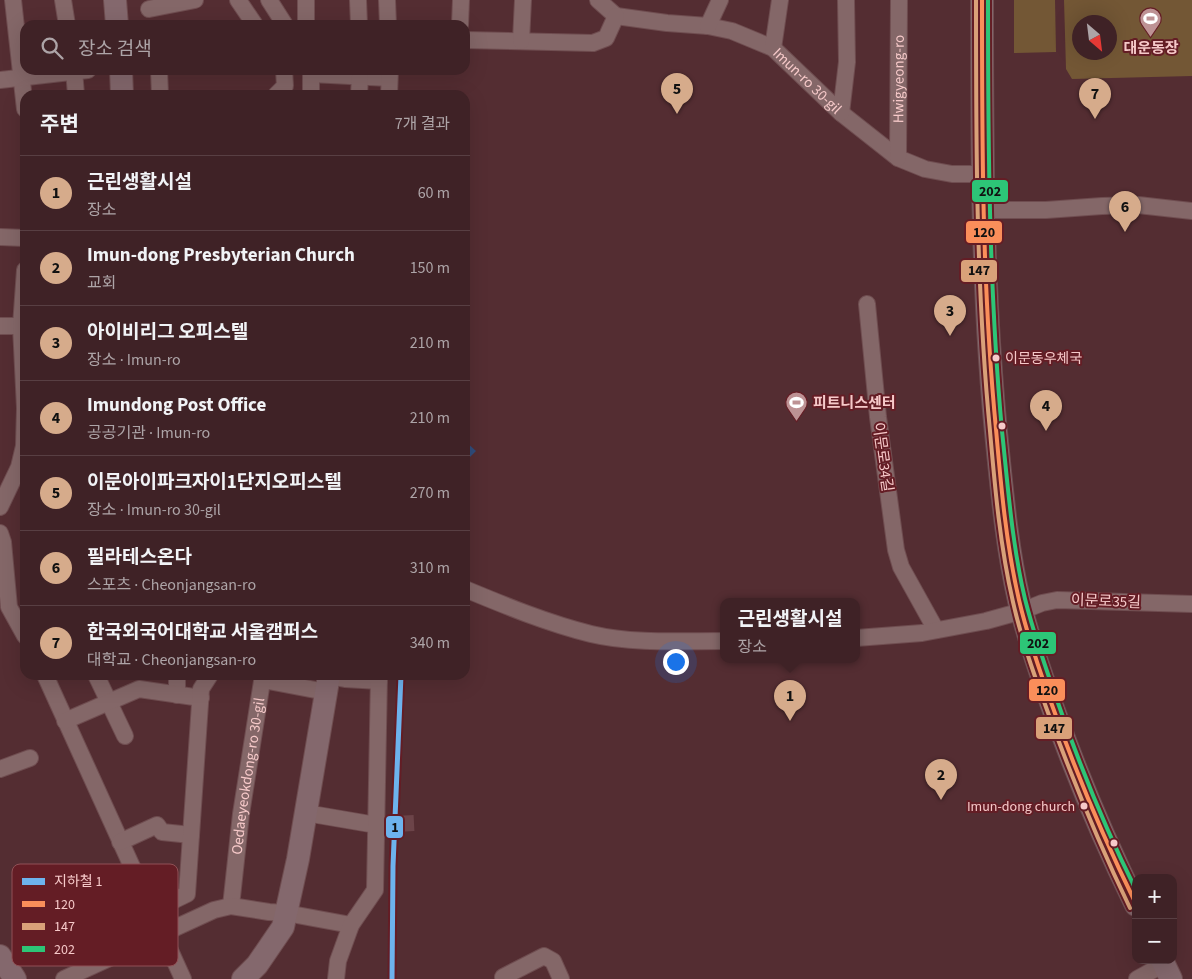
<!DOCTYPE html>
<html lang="ko">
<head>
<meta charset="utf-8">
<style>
	body { margin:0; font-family:"Source Sans 3","Noto Sans KR",sans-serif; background:#4a2f32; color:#f1f3f6 }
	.controls { position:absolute; right:15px; bottom:15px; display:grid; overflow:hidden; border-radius:10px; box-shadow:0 5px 20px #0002 }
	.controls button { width:45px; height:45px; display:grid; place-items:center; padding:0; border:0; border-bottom:1px solid #583f43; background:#3f2226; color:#f1f3f6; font:25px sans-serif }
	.compass { position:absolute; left:1072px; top:15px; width:45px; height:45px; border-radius:50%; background:#3f2226; box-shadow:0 5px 20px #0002; rotate:152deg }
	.you { position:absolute; left:675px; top:661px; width:18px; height:18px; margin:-12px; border:4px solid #fff; border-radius:50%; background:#1a73e8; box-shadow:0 0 0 8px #1a73e833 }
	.badge { display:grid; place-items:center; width:32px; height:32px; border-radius:50%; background:#d6ab8b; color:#111; font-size:16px; font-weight:700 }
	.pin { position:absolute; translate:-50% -41px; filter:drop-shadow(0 1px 2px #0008) }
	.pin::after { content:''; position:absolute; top:26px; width:18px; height:15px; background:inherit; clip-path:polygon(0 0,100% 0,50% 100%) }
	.popup { position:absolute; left:720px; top:598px; width:140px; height:65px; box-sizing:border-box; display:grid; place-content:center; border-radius:10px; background:#3f2226; filter:drop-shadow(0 1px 4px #0005); font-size:16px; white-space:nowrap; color:#ada4a7 }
	.popup b { font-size:19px; color:#f1f3f6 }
	.popup::after { content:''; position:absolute; left:50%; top:100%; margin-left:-10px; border:10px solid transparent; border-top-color:#3f2226 }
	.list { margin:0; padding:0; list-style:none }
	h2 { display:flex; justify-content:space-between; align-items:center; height:65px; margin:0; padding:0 20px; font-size:21px }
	h2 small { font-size:16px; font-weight:400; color:#ada4a7 }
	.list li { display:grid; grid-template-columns:32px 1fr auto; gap:15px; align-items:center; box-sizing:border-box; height:75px; padding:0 20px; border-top:1px solid #583f43 }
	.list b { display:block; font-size:19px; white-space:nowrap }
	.list p { margin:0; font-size:16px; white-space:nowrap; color:#ada4a7 }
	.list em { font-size:16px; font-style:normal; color:#ada4a7 }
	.icon { flex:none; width:28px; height:28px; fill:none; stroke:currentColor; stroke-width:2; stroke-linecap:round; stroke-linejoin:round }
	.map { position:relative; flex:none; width:1192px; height:979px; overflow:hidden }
	.search { position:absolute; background:#3f2226; box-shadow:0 5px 20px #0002; left:20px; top:20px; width:450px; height:55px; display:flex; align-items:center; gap:12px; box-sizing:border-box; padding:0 18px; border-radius:15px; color:#ada4a7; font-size:19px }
	.panel { position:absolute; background:#3f2226; box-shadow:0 5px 20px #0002; left:20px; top:90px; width:450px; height:590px; border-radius:15px }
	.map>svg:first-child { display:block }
	.green { fill:#735735; fill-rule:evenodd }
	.water { fill:#304c7b }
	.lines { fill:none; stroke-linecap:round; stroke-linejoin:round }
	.street-tunnel { stroke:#6c4449; stroke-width:16; stroke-dasharray:16 8; stroke-linecap:butt }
	.street-casing { stroke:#6f4d50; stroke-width:18 }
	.secondary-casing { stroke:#6f4d50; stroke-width:24 }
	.street { stroke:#846768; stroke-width:16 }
	.secondary { stroke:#84686d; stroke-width:22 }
	.bus-1-casing { stroke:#641d25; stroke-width:8 }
	.bus-2-casing { stroke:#641d25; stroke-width:8 }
	.bus-3-casing { stroke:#641d25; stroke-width:8 }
	.bus-1 { stroke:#fa8e5a; stroke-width:4 }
	.bus-2 { stroke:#d9a179; stroke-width:4 }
	.bus-3 { stroke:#2dc577; stroke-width:4 }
	.metro-1-casing { stroke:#641d25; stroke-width:9 }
	.metro-1 { stroke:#6db3ed; stroke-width:5 }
	.bus-dot { fill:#f6c9c9; stroke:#641d25; stroke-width:2 }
	.labels { text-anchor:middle; stroke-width:4; stroke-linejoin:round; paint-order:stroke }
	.bus-label { font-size:14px; fill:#f6c9c9; stroke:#641d25; text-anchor:start }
	.poi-label { font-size:15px; font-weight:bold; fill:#f6c9c9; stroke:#641d25 }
	.street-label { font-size:15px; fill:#f6c9c9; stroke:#641d25 }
	.key { fill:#641d25; stroke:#905156; stroke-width:1 }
	.key-label { font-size:14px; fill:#f6c9c9 }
	.line-badge { stroke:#641d25; stroke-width:2 }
	.pale-badge-label { font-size:14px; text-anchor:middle; font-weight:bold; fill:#111 }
</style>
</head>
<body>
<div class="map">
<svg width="1192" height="979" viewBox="0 0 1192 979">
	<rect width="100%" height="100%" fill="#542d32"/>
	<g class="green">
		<polygon points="1014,0 1055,0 1056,52 1014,53"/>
		<path d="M1064,0H1192V76L1072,79L1066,69ZM1080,22H1110V52H1080Z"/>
	</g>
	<polygon class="water" points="465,441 476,451 465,462"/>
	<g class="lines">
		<polyline class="street-tunnel" points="376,825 414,823"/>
		<defs>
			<g id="street">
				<polyline points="13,0 25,109"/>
				<polyline points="63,0 67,25"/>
				<polyline points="238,0 255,25"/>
				<polyline points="269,0 285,25"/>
				<polyline points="358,0 359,25"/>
				<polyline points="387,0 388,25"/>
				<polyline points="598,0 616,16"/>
				<polyline points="149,9 195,0"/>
				<path id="s1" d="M616,16L667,23L708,26L732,31L773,48L841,113L898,158L925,169L952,174H984"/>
				<polyline points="306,25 306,0"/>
				<polyline points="460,25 461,0"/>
				<polyline points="708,26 720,0"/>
				<polyline points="465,40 593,43 606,38 616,16"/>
				<polyline points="521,41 523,0"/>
				<polyline points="773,48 780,0"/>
				<polyline points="74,70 76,95"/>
				<polyline points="159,70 160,95"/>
				<polyline points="311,74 389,78"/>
				<polyline points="0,80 88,70"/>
				<polyline points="276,95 285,86 284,70"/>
				<polyline points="311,95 311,70"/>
				<polyline points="359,95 360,76"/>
				<polyline points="389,95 390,70"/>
				<polyline points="841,113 847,62 846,0"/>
				<path id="s2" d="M898,158L899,0"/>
				<polyline points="984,210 1046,210 1102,206 1138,205 1192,211"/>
				<polyline points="0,237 25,238"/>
				<polyline points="867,304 878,417 896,550 901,567 936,630"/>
				<polyline points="0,326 25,326"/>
				<polyline points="0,507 19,467 24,446 25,408 21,326 25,270"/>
				<polyline points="0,533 3,542 9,607 25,636"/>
				<path d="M465,589C506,606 547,623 591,634C633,644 680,641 724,641"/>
				<polyline points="856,638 922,633 986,621 1022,611 1042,603 1057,600 1192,604"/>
				<polyline points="45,675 183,979"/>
				<polyline points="96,675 125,736"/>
				<polyline points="177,675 177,695"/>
				<polyline points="329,676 345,679 379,681"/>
				<polyline points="263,680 326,692"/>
				<polyline points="65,721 139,689 201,698"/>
				<polyline points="0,769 30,758"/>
				<polyline points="306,813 376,825"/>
				<polyline points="120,842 157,825 162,832 191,835"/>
				<path id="s3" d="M231,906L241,814L263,675"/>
				<polyline points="152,911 187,894 201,689 210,675"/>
				<polyline points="64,979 214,910 231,906 269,912 286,913 351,925"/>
				<polyline points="336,979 338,961 351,925 375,890 379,675"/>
				<polyline points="504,979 503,977 544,956 553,961 561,979"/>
				<polyline points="1137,979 1164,964"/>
			</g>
			<g id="secondary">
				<polyline points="115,0 117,25"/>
				<path d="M982,0C982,151 982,302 998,452C1003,502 1008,552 1019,600C1028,638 1041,675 1054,711C1078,778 1105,842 1136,905"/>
				<polyline points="121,70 122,95"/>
				<polyline points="0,956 15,979"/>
				<polyline points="1162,960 1171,979"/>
				<polyline points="243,979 257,965 283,927 298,859 329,675"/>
			</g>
		</defs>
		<use href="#street" class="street-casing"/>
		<use href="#secondary" class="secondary-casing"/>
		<use href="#street" class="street"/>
		<use href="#secondary" class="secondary"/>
		<defs>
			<path id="bus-1" d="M982,0C982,143 982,286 996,429C1001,486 1006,544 1019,600C1028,639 1042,678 1056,716C1079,780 1106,843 1136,904"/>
			<path id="bus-2" d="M976,0C976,144 976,287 990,431C995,488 1000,546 1013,602C1022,642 1036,680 1050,718C1074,783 1100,846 1130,908"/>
			<path id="bus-3" d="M988,0C988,144 989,288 1002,431C1008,487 1012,544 1025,599C1035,639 1049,678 1063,717C1084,776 1108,834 1136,890"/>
		</defs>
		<use href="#bus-1" class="bus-1-casing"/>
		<use href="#bus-2" class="bus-2-casing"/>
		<use href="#bus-3" class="bus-3-casing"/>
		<use href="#bus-1" class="bus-1"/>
		<use href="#bus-2" class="bus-2"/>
		<use href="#bus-3" class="bus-3"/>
		<defs>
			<polyline id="metro-1" points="392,979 393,866 401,675"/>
		</defs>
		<use href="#metro-1" class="metro-1-casing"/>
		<use href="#metro-1" class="metro-1"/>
	</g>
	<defs>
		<symbol id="stadium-pin" viewBox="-11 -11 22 30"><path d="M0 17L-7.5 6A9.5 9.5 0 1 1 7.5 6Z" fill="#bd9294" stroke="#641d25"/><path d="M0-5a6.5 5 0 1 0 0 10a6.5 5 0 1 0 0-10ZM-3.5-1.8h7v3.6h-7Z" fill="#fff"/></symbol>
	</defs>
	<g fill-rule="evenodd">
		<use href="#stadium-pin" x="1138" y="6" width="25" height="34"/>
		<use href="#stadium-pin" x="784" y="390" width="25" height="34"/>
	</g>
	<g class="bus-dot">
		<circle cx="996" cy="358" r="4.5"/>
		<circle cx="1002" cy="426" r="4.5"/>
		<circle cx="1084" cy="806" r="4.5"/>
		<circle cx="1114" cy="843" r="4.5"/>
	</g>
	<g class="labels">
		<g class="bus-label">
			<text x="1005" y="363">이문동우체국</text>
			<text x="1075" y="811" text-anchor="end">Imun-dong church</text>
		</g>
		<g class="poi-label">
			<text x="1151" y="53">대운동장</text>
			<text x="813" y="408" text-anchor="start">피트니스센터</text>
		</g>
		<g class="street-label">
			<text dy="5" stroke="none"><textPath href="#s2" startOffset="79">Hwigyeong-ro</textPath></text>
			<text dy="5" stroke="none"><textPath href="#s1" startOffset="209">Imun-ro 30-gil</textPath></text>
			<text transform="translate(883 457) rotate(82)" y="5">이문로34길</text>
			<text transform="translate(1106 601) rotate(2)" y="5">이문로35길</text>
			<text dy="5" stroke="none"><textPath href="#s3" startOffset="131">Oedaeyeokdong-ro 30-gil</textPath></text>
		</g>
	</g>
	<rect x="12" y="864" width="166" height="102" rx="8" class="key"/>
	<rect x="22" y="878" width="23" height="7" fill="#6db3ed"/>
	<rect x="22" y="901" width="23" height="6" fill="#fa8e5a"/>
	<rect x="22" y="923" width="23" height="7" fill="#d9a179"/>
	<rect x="22" y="946" width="23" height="6" fill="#2dc577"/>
	<g class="key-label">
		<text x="54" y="886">지하철 1</text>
		<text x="54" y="909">120</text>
		<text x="54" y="931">147</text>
		<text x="54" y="954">202</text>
	</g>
	<g class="line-badge">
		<rect x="971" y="179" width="38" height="24" rx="5" fill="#2dc577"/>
		<rect x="965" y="220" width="38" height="24" rx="5" fill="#fa8e5a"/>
		<rect x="960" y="259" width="38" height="24" rx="5" fill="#d9a179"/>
		<rect x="1019" y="631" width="38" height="24" rx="5" fill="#2dc577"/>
		<rect x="1028" y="678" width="38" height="24" rx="5" fill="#fa8e5a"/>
		<rect x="1035" y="716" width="38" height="24" rx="5" fill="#d9a179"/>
		<rect x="385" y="815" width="19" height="24" rx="5" fill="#6db3ed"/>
	</g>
	<g class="pale-badge-label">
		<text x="990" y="196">202</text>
		<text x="984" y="237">120</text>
		<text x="979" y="275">147</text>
		<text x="1038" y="648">202</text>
		<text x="1047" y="695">120</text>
		<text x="1054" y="733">147</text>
		<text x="395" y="832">1</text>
	</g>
</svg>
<div class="controls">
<button>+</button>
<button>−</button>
</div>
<svg class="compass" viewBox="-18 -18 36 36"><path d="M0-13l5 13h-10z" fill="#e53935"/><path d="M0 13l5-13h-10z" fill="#ada4a7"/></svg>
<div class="you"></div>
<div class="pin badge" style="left:790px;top:721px">1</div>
<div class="popup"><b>근린생활시설</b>장소</div>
<div class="pin badge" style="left:941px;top:800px">2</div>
<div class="pin badge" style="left:950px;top:336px">3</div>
<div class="pin badge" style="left:1046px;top:431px">4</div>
<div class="pin badge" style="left:677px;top:114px">5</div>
<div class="pin badge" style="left:1125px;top:232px">6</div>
<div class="pin badge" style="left:1095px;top:119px">7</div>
<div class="search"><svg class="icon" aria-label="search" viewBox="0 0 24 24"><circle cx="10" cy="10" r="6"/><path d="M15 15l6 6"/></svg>장소 검색</div>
<section class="panel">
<h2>주변<small>7개 결과</small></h2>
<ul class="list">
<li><span class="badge">1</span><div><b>근린생활시설</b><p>장소</p></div><em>60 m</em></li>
<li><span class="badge">2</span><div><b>Imun-dong Presbyterian Church</b><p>교회</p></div><em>150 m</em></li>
<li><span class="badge">3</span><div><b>아이비리그 오피스텔</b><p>장소 · Imun-ro</p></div><em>210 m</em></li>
<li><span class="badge">4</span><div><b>Imundong Post Office</b><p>공공기관 · Imun-ro</p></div><em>210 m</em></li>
<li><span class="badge">5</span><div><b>이문아이파크자이1단지오피스텔</b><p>장소 · Imun-ro 30-gil</p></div><em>270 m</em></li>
<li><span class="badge">6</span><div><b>필라테스온다</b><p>스포츠 · Cheonjangsan-ro</p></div><em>310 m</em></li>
<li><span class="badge">7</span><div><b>한국외국어대학교 서울캠퍼스</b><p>대학교 · Cheonjangsan-ro</p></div><em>340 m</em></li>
</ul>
</section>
</div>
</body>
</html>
